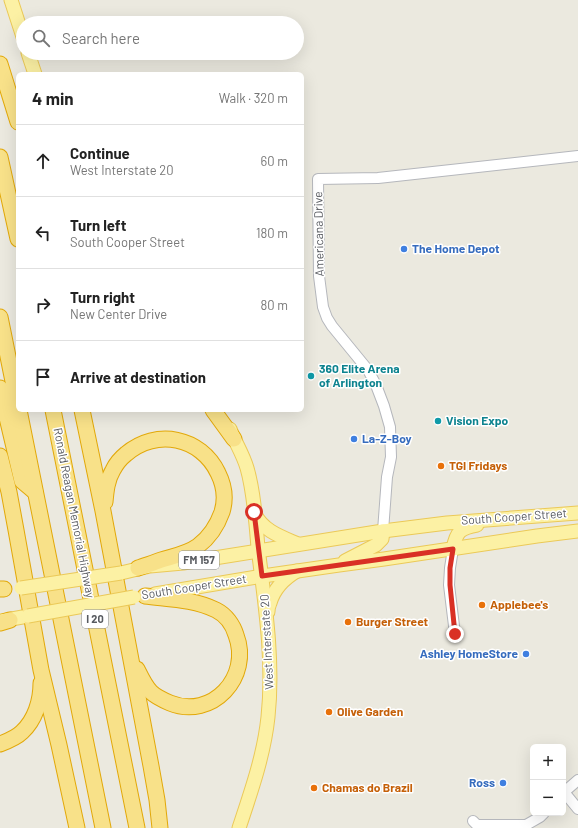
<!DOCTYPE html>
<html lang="en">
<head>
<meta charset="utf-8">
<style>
	body { margin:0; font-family:Barlow,sans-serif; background:#f6f6f6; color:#222 }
	.controls { position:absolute; right:12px; bottom:12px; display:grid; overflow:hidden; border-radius:6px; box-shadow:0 4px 16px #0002 }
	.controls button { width:36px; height:36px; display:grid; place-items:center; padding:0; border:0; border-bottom:1px solid #e0e0e0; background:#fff; color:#222; font:20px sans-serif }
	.stop { position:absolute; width:12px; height:12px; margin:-9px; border:3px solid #d93025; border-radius:50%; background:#fff }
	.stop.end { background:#d93025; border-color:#fff; box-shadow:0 1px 4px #0008 }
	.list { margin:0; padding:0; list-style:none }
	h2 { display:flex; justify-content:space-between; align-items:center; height:52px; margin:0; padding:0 16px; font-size:17px }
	h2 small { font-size:13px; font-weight:400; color:#767676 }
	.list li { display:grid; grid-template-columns:26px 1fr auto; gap:12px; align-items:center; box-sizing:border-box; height:72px; padding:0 16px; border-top:1px solid #e0e0e0 }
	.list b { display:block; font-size:15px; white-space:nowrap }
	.list p { margin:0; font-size:13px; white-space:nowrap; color:#767676 }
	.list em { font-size:13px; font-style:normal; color:#767676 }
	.icon { flex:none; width:22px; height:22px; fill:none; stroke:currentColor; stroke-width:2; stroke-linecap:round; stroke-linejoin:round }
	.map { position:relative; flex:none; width:578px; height:828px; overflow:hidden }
	.search { position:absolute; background:#fff; box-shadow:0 4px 16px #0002; left:16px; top:16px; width:288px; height:44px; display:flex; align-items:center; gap:10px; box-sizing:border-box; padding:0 14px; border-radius:22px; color:#767676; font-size:15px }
	.panel { position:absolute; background:#fff; box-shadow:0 4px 16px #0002; left:16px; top:72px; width:288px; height:340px; border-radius:6px }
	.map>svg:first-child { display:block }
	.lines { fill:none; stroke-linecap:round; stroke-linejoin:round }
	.minor-casing { stroke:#b5b7bc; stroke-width:12 }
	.major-casing { stroke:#ebc958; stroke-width:15 }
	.highway-casing { stroke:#e2a809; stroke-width:17 }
	.minor { stroke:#fff; stroke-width:10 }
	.major { stroke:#fcf1a4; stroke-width:13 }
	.highway { stroke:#f8e189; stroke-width:15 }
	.major-bridge-casing { stroke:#ebc958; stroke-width:15; stroke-linecap:butt }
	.major-bridge { stroke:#fcf1a4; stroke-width:13 }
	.route { stroke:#d93025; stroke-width:5 }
	.shop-dot { fill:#3f7fe0; stroke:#fff; stroke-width:1.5 }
	.culture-dot { fill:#0f9aa8; stroke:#fff; stroke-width:1.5 }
	.food-dot { fill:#e8710a; stroke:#fff; stroke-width:1.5 }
	.labels { text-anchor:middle; stroke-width:3; stroke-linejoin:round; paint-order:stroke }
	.shield { fill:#fff; stroke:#8a8c90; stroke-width:1 }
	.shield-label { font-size:11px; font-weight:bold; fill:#585b60 }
	.street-label { font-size:12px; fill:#585b60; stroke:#fff }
	.shop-label { font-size:12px; font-weight:bold; fill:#366cbe; stroke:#fff; text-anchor:start }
	.culture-label { font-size:12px; font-weight:bold; fill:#0d838f; stroke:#fff; text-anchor:start }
	.food-label { font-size:12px; font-weight:bold; fill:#c56008; stroke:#fff; text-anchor:start }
</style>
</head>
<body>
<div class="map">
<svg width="578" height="828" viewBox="0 0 578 828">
	<rect width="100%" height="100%" fill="#ebe9df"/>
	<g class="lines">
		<defs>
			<g id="minor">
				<polyline points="383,531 387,477 391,457 390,427 384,406 376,385 368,370 332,326 327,318 323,307 319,276 318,179 378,178 578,156"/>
				<polyline points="453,549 450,568 449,585 455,634"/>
				<polyline points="564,792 578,809"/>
				<polyline points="563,793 578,780"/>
				<polyline points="473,821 477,825 526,825 540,817 544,813"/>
			</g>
			<g id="major">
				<polyline points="11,0 23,37"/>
				<polyline points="28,53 35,74"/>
				<path d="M230,429C235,442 243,454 247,468C254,492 256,523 258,548C265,604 274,661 268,717C264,755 251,792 239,828"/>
				<path d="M255,514C263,531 282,537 298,544"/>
				<path d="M453,549C456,532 460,528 477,525"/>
				<polyline points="345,561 376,545 382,539 383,531"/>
				<polyline points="121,573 150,566 183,563 383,531 447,523 578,513"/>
				<polyline points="155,594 263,576 339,565 384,559 537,536 578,531"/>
				<path d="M268,612C268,609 269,605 270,603C274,589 285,578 297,571"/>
				<polyline points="0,621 28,616"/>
			</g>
			<g id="highway">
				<polyline points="0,64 18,122"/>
				<polyline points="0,157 18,239"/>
				<polyline points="0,317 18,406"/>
				<polyline points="0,388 22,481 35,492"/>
				<polyline points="19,410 103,828"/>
				<polyline points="53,410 137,828"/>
				<polyline points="82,410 103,511 151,766 157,800 160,828"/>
				<polyline points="213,410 234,439"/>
				<polyline points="0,456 9,492 16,530 41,670 59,745 77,828"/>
				<path d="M105,502C106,491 107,480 113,470C116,464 121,458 126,454C156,428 201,437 218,473C224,485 226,499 222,512C217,526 210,537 198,546C187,554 174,556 161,560C154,563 146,565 138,568"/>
				<polyline points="0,589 4,589"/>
				<polyline points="0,623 10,620"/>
				<path d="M137,669C141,677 145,686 151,692C156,697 163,700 170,703C212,720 252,677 236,635C233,625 226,615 216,610C194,599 168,599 145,596"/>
				<path d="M0,744C8,741 16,738 22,732C35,720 41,701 41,683"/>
			</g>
		</defs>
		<use href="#minor" class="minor-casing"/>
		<use href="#major" class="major-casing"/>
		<use href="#highway" class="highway-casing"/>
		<use href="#minor" class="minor"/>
		<use href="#major" class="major"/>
		<use href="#highway" class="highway"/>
		<defs>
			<g id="major-bridge">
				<polyline points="21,588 121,573"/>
				<polyline points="28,616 134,597"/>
			</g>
		</defs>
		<use href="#major-bridge" class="major-bridge-casing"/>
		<use href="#major-bridge" class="major-bridge"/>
	</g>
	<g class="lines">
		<polyline class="route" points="254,512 262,576 453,549 450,568 450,585 455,634"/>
	</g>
	<g class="shop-dot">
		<circle cx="404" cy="249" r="4"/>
		<circle cx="354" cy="439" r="4"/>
		<circle cx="526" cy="654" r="4"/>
		<circle cx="503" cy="783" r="4"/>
	</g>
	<g class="culture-dot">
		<circle cx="311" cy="376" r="4"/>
		<circle cx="438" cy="421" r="4"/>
	</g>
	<g class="food-dot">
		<circle cx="441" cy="466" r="4"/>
		<circle cx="482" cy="605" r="4"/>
		<circle cx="348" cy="622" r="4"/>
		<circle cx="329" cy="712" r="4"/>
		<circle cx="314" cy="788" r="4"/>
	</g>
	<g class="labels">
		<g class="shield">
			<rect x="179" y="551" width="40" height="18" rx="3"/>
			<rect x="82" y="610" width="26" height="18" rx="3"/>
		</g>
		<g class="shield-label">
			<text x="199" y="564">FM 157</text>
			<text x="95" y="623">I 20</text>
		</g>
		<g class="street-label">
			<text transform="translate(319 234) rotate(-91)" y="4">Americana Drive</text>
			<text transform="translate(74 513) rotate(79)" y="4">Ronald Reagan Memorial Highway</text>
			<text transform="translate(514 517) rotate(-4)" y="4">South Cooper Street</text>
			<text transform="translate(194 587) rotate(-9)" y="4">South Cooper Street</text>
			<text transform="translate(267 642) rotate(-93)" y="4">West Interstate 20</text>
		</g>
		<g class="shop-label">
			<text x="412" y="253">The Home Depot</text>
			<text x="362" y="443">La-Z-Boy</text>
			<text x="518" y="658" text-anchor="end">Ashley HomeStore</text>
			<text x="495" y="787" text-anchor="end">Ross</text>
		</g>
		<g class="culture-label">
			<text x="319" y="373">360 Elite Arena<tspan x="319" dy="14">of Arlington</tspan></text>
			<text x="446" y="425">Vision Expo</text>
		</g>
		<g class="food-label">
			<text x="449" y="470">TGI Fridays</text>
			<text x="490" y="609">Applebee's</text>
			<text x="356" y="626">Burger Street</text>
			<text x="337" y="716">Olive Garden</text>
			<text x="322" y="792">Chamas do Brazil</text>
		</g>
	</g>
</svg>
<div class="controls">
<button>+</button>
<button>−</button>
</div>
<div class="stop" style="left:254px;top:512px"></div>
<div class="stop end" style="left:455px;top:634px"></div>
<div class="search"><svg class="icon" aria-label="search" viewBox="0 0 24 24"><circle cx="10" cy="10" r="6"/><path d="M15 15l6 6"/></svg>Search here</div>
<section class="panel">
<h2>4 min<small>Walk · 320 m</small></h2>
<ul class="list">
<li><svg class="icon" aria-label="ahead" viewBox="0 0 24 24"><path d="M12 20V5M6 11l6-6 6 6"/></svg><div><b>Continue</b><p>West Interstate 20</p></div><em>60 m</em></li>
<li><svg class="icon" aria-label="left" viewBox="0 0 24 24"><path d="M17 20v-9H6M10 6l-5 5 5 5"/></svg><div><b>Turn left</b><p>South Cooper Street</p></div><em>180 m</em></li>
<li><svg class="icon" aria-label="right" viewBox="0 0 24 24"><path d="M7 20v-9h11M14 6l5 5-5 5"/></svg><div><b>Turn right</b><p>New Center Drive</p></div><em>80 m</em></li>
<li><svg class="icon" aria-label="arrive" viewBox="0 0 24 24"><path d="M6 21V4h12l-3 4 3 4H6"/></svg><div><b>Arrive at destination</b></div></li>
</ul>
</section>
</div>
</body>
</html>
